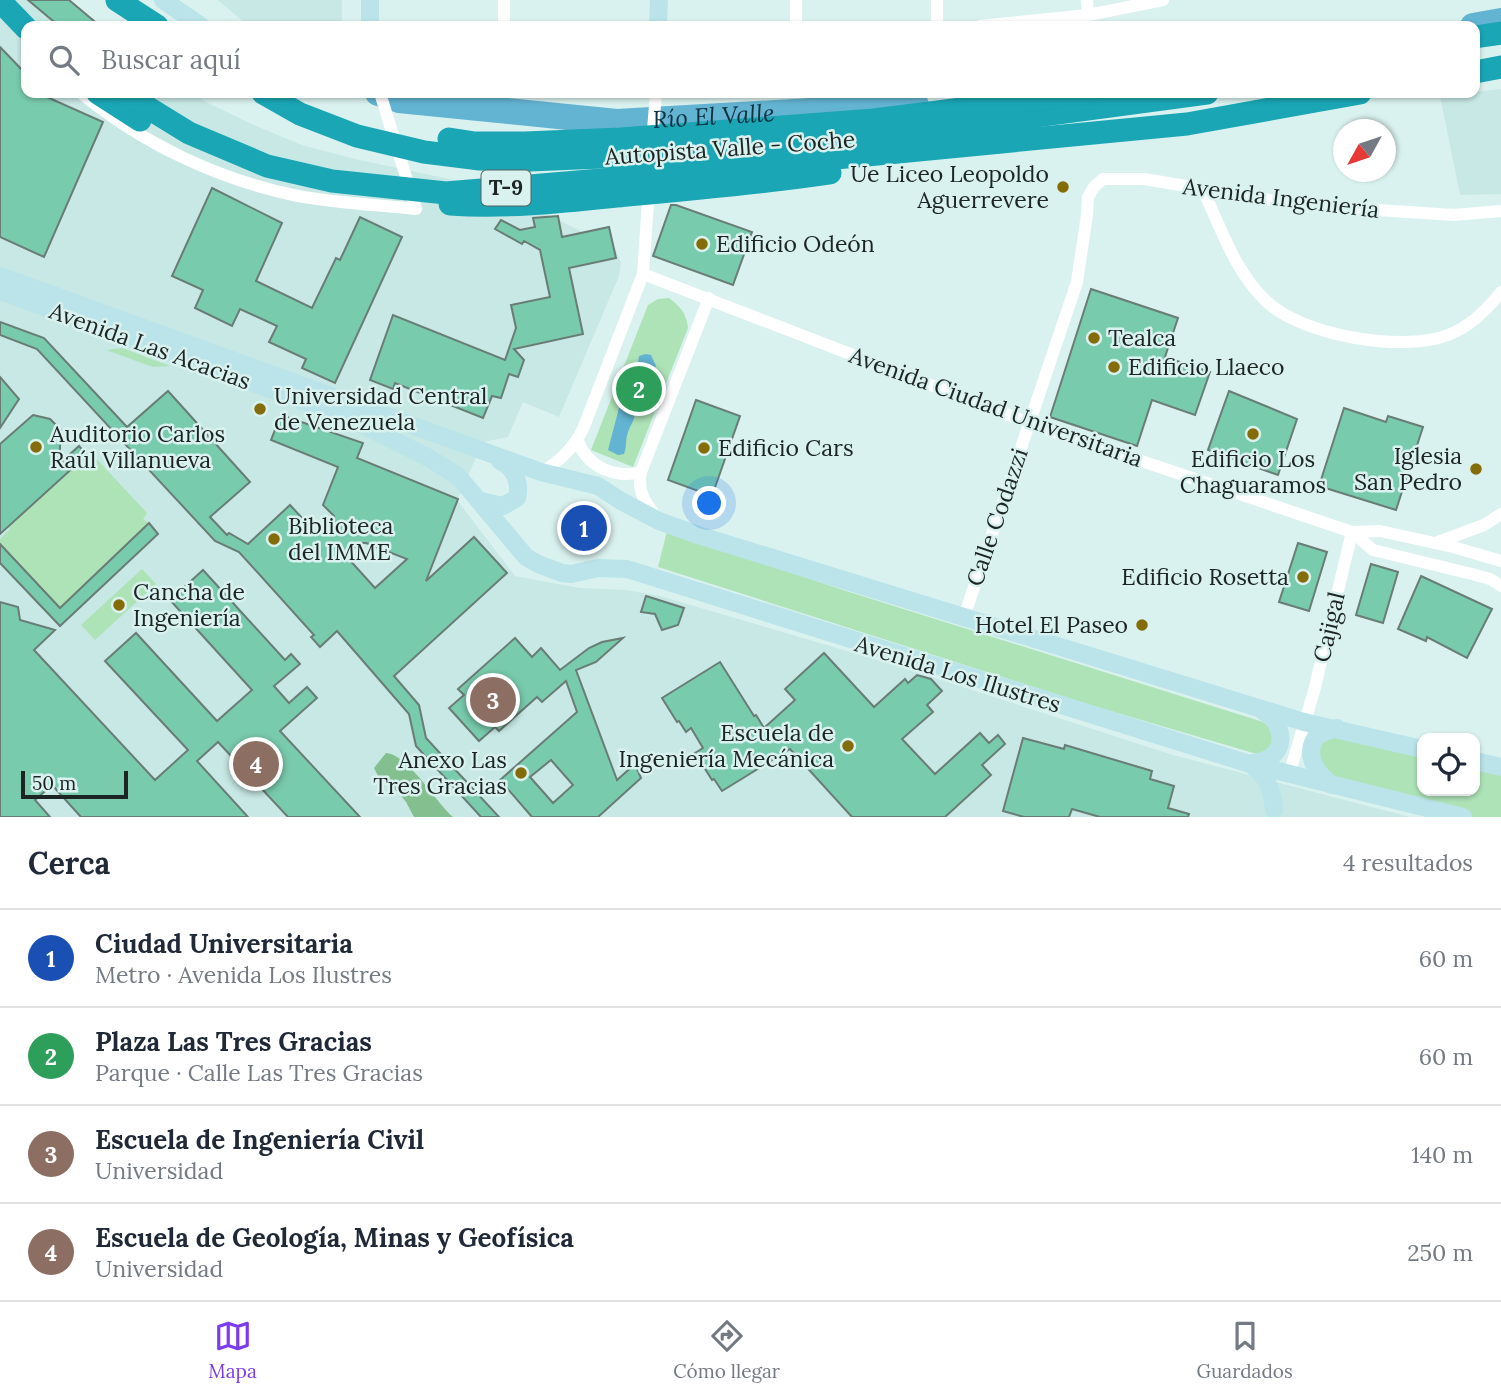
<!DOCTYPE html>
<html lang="es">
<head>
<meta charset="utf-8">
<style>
	body { margin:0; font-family:Lora,serif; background:#f6f6f7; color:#1f2937 }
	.controls { position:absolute; right:21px; bottom:21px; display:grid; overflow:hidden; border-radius:14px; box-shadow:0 2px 5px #0004 }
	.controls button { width:63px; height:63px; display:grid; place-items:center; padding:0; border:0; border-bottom:2px solid #e0e1e3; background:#fff; color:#1f2937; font:35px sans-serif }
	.compass { position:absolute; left:1333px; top:119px; width:63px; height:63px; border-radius:50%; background:#fff; box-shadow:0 2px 5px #0004; rotate:230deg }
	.scale { position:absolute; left:21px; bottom:18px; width:107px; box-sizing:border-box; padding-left:7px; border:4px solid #1c2524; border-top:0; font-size:19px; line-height:24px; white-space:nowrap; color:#1c2524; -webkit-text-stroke:5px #daf2ef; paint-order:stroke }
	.you { position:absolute; left:710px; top:504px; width:24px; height:24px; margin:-18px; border:5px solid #fff; border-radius:50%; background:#1a73e8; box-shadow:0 0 0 10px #1a73e833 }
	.badge { display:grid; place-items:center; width:46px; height:46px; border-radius:50%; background:#7c3aed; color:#fff; font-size:23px; font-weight:700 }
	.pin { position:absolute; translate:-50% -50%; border:4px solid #fff; box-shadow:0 2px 7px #0006 }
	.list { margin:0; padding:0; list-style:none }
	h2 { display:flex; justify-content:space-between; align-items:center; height:91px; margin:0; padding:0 28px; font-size:30px }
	h2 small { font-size:23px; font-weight:400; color:#747a83 }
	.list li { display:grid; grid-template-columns:46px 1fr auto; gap:21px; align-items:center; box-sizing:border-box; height:98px; padding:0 28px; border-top:2px solid #e0e1e3 }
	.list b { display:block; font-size:26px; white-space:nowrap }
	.list p { margin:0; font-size:23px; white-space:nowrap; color:#747a83 }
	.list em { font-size:23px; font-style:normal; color:#747a83 }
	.icon { flex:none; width:38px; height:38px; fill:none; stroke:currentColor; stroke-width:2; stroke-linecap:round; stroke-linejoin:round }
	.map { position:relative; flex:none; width:1501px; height:817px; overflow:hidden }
	.search { position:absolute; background:#fff; box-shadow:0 2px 5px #0004; left:21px; right:21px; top:21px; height:77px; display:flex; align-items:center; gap:18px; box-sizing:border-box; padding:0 24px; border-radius:14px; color:#747a83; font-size:26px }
	.sheet { height:483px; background:#fff }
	nav { display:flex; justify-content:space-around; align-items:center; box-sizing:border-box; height:98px; border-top:2px solid #e0e1e3; background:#fff; font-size:19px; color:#747a83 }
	nav a { display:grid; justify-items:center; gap:4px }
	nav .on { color:#7c3aed }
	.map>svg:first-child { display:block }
	.built { fill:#c7e8e4 }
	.green { fill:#aee3b8 }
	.forest { fill:#84bf90 }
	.water { fill:#63b3d2 }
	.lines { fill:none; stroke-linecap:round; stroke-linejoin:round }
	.river { stroke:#63b3d2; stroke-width:26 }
	.building { fill:#79cbae; stroke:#697c75; stroke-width:2; fill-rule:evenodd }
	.street { stroke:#fff; stroke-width:12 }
	.secondary { stroke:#bae4e9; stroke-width:18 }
	.highway { stroke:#1aa6b5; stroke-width:23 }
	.poi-dot { fill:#846c08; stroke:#daf2ef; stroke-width:2.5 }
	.labels { text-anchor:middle; stroke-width:5; stroke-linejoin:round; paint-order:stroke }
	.shield { fill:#daf2ef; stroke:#556261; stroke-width:2 }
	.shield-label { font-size:21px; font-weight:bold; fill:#1c2524 }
	.street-label { font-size:23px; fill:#1c2524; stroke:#daf2ef }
	.poi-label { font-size:23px; fill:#1c2524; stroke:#daf2ef; text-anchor:start }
	.water-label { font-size:24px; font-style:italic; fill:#0c3240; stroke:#daf2ef }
</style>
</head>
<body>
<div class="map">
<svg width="1501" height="817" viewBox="0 0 1501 817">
	<rect width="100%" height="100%" fill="#daf2ef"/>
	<g class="built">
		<polygon points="0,0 66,0 102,26 26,26 26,93 193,93 206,102 256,126 302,145 355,159 496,189 615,248 621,263 619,276 559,417 523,402 508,437 483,442 457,500 515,576 580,588 626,590 660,596 898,666 1173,755 1410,817 0,817"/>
		<polygon points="218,0 342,0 342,25 248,26"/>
		<polygon points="1501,89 1501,194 1460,195 1440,96"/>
	</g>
	<g class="green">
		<path d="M669,298C681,307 686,313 688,328L633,467L591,450L648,305L658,299Z"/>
		<polygon points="122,348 170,366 153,367 106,350"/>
		<polygon points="91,453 147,513 143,519 149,523 60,608 0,544 0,539 10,529 8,526 86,455"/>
		<polygon points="667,531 843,590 1260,721 1278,729 1270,758 1087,704 658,567"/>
		<polygon points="142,569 156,584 95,640 81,625"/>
		<polygon points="1319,734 1422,749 1422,791 1475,791 1475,761 1501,767 1501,817 1464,817 1325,779 1314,739"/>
	</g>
	<path class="forest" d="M386,753C409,755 435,802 453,817H414L406,802L398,792L380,780L374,768Z"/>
	<path class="water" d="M646,354L651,355L656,366L645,378L646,400L634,411C636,420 631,423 628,432C625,440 627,447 624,454L618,455L608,450L619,408L631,393L629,379L637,369L639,356Z"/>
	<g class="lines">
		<g class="river">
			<polyline points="1473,26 1501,21"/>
			<path id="s1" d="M378,93L399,100L617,122L916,105"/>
		</g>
	</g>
	<g class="building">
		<polygon points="28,0 69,0 100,26 59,26"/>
		<polygon points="0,47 26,74 26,93 38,93 103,122 44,257 0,237"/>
		<polygon points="212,188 282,223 256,281 312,308 336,258 340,260 360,217 402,237 335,383 302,368 306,359 269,342 277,326 240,309 232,326 195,308 203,290 172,276"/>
		<polygon points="671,205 676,205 752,232 733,285 653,256"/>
		<polygon points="558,216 562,237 609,227 616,258 569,268 583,334 514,349 524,360 518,377 509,374 501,398 492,396 483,418 395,383 393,389 370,380 393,315 505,360 516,328 511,305 550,297 540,250 524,241 522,244 495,229 501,220 520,230 535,227 533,218"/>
		<polygon points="1091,289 1178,318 1165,357 1210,372 1195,415 1152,400 1137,446 1050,417"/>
		<path d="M0,322L44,338L127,427L168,391L250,482L210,517L227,535L229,533L248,544L290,505L316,533L334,516L323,505L338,467L271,440L281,415L363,443L357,458L458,499L426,581L474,537L507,573L394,676L419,705L426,738L499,817H481L416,746L409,714L337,631L320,647L311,637L314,635L239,552L215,541L37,349L0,335ZM359,543H366L407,559L375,588L346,556Z"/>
		<polygon points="0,377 19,399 0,428"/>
		<polygon points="1229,391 1297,419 1278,475 1208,450"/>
		<polygon points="696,400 740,416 712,496 668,480"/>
		<polygon points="1344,408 1386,422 1388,416 1423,427 1396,510 1319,486"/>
		<polygon points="33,415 50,419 61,430 59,464 79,446 87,455 0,534 0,444"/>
		<polygon points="149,523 158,534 60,626 0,563 0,544 60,608"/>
		<polygon points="1298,543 1327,552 1309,611 1279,602"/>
		<polygon points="1371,564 1398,572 1383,623 1356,615"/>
		<polygon points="203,570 285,660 291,654 300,664 274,686 289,703 307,687 317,698 280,731 360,817 288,817 218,742 197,761 248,817 81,817 52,785 35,800 50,817 0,817 0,602 18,607 20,620 55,630 34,650 155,780 188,750 105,661 136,633 217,721 252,690 170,600"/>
		<polygon points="1421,576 1492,609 1467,658 1427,637 1426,641 1398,629"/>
		<polygon points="646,596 684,608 678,625 662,630 655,614 641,612"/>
		<path d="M515,638L532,657L541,648L560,670L589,648L602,642L623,638L596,662L576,670L617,780L635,764L641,778L598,817H532L500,780L577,712L566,681L542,702L537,697L499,731L495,727L479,741L449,708L464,695L458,689ZM551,760L573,785L553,803L530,777Z"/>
		<polygon points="824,653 874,707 905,679 908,683 917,675 931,679 942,691 927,705 933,712 902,739 935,774 980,733 989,743 998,735 1005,744 982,765 991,775 945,817 852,817 790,749 722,791 714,779 712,780 695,753 703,748 691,728 686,732 679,721 677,722 662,698 720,662 754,716 756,715 764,728 795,700 785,689"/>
		<polygon points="1023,738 1064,749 1065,745 1152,771 1150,779 1174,786 1168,808 1189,814 1188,817 1100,817 1072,809 1069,817 1024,817 1003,811"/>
	</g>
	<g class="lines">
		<g class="street">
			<polyline points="937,0 937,26"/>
			<polyline points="1087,0 1088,15"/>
			<polyline points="504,26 504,0"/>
			<polyline points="796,26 796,0"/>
			<polyline points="980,26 1088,15 1163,0"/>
			<path d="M81,93C143,144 219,180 298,196C337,203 377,205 416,209L380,93"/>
			<polyline points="652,142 656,93"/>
			<path d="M1203,190C1221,228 1235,272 1266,301C1301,335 1402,353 1448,335C1468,328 1488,309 1501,292"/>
			<polyline points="643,274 1029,423 1352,532 1380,531 1453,547 1501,561"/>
			<path d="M578,441C587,467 616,479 641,472"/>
			<path d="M541,472C560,461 573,449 583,429L643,274L649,188"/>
			<path d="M657,518C645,502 637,492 641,472L709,298"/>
			<polyline points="1352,532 1373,550 1472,574 1490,579 1501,586"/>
			<polyline points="1438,542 1484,525 1501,514"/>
			<polyline points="964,617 1077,282 1087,215 1088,197 1094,187 1103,179 1144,179 1300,205 1454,215 1501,211"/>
			<polyline points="1289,775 1314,691 1352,532"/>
		</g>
		<g class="secondary">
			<polyline points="163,0 201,26"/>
			<polyline points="370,26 370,0"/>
			<polyline points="658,26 659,0"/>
			<polyline points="0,276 541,472 598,486 621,501 659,521 698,535 1304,722 1422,749"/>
			<polyline points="0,291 347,417 427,457 458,476 526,557 538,564 562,573 571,574 598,568 627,569 1250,764 1463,817"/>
			<path d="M481,501L503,506L517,498C521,483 514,467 500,461"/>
			<polyline points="1475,761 1501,767"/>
			<path d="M1250,764C1257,762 1267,761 1272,756C1288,743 1279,719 1264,712"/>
			<path d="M1253,766C1268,777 1272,791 1274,809"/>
			<path d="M1332,785C1315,772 1302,752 1319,734L1337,728"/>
		</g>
		<g class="highway">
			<polyline points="117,0 157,26"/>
			<polyline points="0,1 26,28"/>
			<polyline points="1475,37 1501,33"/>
			<polyline points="1475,72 1501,67"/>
			<polyline points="98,93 140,120"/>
			<polyline points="124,93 189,133 267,166 332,181 446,193 660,175 1187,124 1360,93"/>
			<polyline points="263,93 300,114 357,136 424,152 480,159 530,160 626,156 879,137 1207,93"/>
			<polyline points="449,139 475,143 525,143 621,139 874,120 1087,93"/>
			<path d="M450,204C509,208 568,201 627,195C695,189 763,183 830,173"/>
		</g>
	</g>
	<g class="poi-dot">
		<circle cx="1063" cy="187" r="7"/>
		<circle cx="702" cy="244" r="7"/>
		<circle cx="1094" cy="338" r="7"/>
		<circle cx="1114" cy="367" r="7"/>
		<circle cx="260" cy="409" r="7"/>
		<circle cx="1253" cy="434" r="7"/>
		<circle cx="36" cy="447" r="7"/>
		<circle cx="704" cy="448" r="7"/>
		<circle cx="1476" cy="469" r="7"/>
		<circle cx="274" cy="539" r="7"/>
		<circle cx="1303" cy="577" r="7"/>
		<circle cx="119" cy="605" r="7"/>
		<circle cx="1142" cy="625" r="7"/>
		<circle cx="848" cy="746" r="7"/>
		<circle cx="521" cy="773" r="7"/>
	</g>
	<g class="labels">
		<rect class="shield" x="481.5" y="170.5" width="49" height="35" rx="5"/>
		<g class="shield-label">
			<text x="506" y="195">T-9</text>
		</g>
		<g class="street-label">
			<text transform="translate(730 148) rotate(-4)" y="8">Autopista Valle - Coche</text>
			<text transform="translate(1281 198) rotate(7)" y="8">Avenida Ingeniería</text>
			<text transform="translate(150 346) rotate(20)" y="8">Avenida Las Acacias</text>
			<text transform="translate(996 407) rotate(20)" y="8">Avenida Ciudad Universitaria</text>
			<text transform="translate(997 517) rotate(-71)" y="8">Calle Codazzi</text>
			<text transform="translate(1329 627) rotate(-77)" y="8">Cajigal</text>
			<text transform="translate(958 674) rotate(17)" y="8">Avenida Los Ilustres</text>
		</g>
		<g class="poi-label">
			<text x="1049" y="182" text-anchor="end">Ue Liceo Leopoldo<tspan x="1049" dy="26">Aguerrevere</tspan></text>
			<text x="716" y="252">Edificio Odeón</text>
			<text x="1108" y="346">Tealca</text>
			<text x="1128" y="375">Edificio Llaeco</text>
			<text x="274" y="404">Universidad Central<tspan x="274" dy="26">de Venezuela</tspan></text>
			<text x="50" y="442">Auditorio Carlos<tspan x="50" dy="26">Raúl Villanueva</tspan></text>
			<text x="718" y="456">Edificio Cars</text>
			<text x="1462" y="464" text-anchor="end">Iglesia<tspan x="1462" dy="26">San Pedro</tspan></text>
			<text x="1253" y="467" text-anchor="middle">Edificio Los<tspan x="1253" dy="26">Chaguaramos</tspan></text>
			<text x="288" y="534">Biblioteca<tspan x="288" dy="26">del IMME</tspan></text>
			<text x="1289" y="585" text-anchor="end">Edificio Rosetta</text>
			<text x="133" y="600">Cancha de<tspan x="133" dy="26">Ingeniería</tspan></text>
			<text x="1128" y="633" text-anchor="end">Hotel El Paseo</text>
			<text x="834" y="741" text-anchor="end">Escuela de<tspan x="834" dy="26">Ingeniería Mecánica</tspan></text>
			<text x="507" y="768" text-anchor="end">Anexo Las<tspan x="507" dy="26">Tres Gracias</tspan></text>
		</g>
		<g class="water-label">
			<text dy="8" stroke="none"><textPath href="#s1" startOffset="338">Río El Valle</textPath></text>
		</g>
	</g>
</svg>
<div class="controls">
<button><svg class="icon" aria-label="locate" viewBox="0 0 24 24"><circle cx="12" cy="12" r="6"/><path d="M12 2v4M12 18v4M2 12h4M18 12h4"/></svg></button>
</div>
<svg class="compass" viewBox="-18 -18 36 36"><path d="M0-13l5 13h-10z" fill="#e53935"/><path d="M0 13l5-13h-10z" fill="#747a83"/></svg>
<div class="scale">50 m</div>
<div class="you"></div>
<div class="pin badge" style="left:584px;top:528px;background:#1a4fb4">1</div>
<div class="pin badge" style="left:639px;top:389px;background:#2e9e5b">2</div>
<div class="pin badge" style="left:493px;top:700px;background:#8d6e63">3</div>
<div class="pin badge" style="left:256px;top:764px;background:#8d6e63">4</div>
<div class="search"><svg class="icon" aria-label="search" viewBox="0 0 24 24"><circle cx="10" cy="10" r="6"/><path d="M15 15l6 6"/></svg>Buscar aquí</div>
</div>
<section class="sheet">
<h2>Cerca<small>4 resultados</small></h2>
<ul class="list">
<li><span class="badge" style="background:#1a4fb4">1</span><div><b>Ciudad Universitaria</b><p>Metro · Avenida Los Ilustres</p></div><em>60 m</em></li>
<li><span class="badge" style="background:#2e9e5b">2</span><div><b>Plaza Las Tres Gracias</b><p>Parque · Calle Las Tres Gracias</p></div><em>60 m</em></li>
<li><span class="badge" style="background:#8d6e63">3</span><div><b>Escuela de Ingeniería Civil</b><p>Universidad</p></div><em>140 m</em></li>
<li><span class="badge" style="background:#8d6e63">4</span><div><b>Escuela de Geología, Minas y Geofísica</b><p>Universidad</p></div><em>250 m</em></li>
</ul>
</section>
<nav>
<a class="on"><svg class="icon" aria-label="map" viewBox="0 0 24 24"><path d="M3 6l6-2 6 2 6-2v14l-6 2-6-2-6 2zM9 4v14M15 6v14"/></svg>Mapa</a>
<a><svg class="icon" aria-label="directions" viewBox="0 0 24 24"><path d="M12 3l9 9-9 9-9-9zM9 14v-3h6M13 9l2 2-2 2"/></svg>Cómo llegar</a>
<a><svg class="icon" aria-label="saved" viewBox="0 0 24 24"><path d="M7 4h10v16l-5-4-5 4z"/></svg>Guardados</a>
</nav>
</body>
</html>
